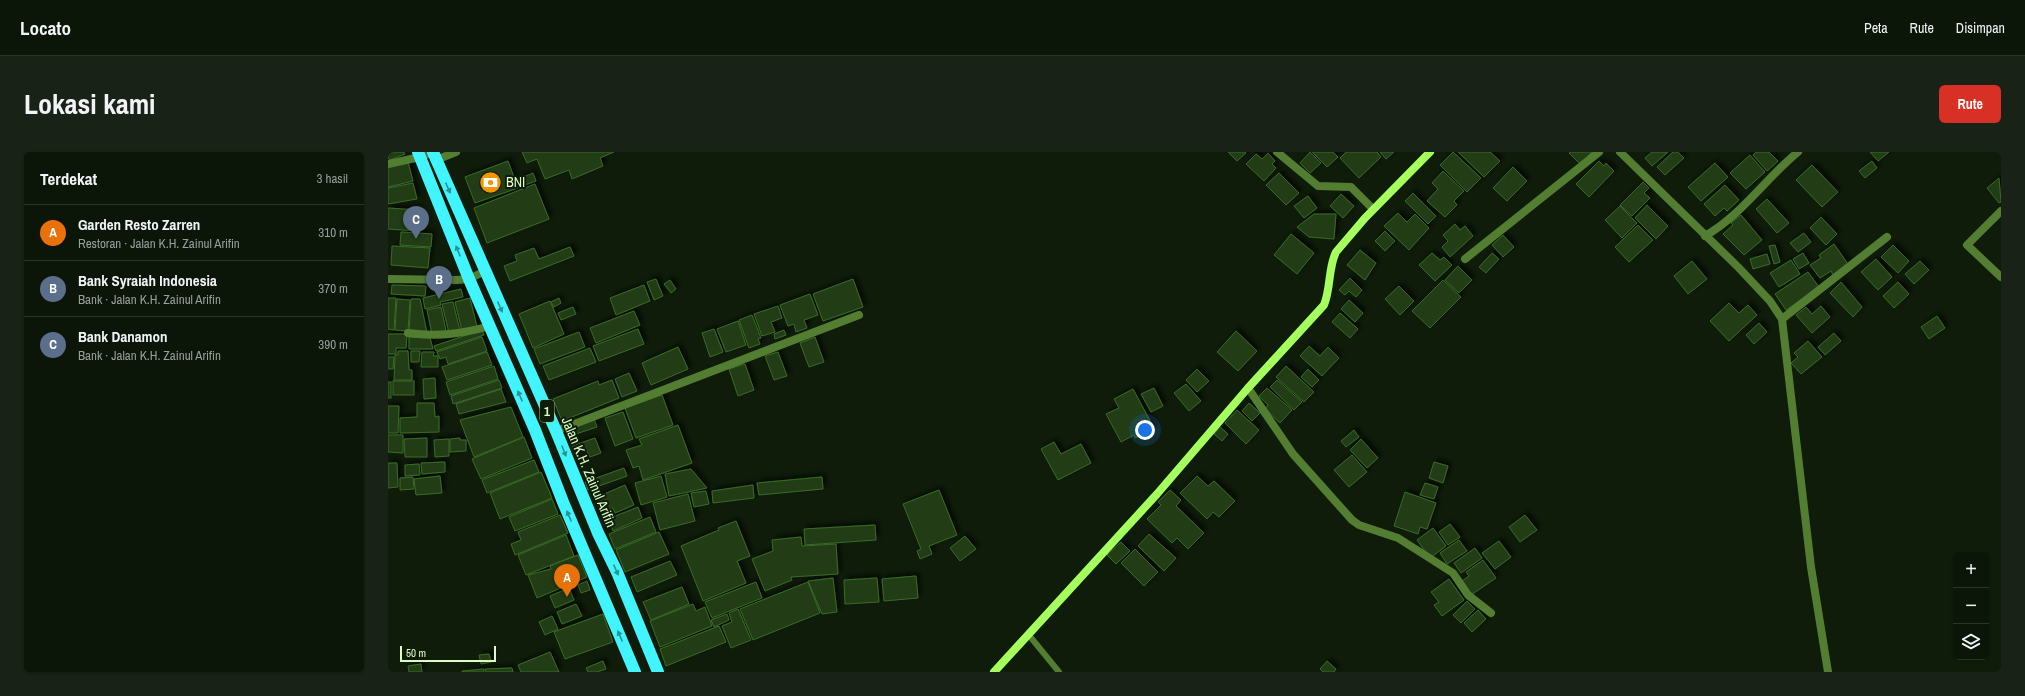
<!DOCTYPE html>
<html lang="id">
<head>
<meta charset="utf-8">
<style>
	body { margin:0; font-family:"Archivo Narrow",sans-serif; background:#192216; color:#f1f3f6 }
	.controls { position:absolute; right:12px; bottom:12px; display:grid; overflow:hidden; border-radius:6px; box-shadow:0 1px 3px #0004 }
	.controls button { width:36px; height:36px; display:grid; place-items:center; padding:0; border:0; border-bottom:1px solid #2b3429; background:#0b1508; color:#f1f3f6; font:20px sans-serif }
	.scale { position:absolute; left:12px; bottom:10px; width:96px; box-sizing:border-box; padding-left:4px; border:2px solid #daffc5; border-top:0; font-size:11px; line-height:14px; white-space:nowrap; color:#daffc5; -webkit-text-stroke:3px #0f1c0a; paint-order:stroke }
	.you { position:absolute; left:757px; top:278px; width:14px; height:14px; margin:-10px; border:3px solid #fff; border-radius:50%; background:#1a73e8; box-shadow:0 0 0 6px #1a73e833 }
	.badge { display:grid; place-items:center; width:26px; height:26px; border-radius:50%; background:#d93025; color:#fff; font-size:13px; font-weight:700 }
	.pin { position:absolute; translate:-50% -33px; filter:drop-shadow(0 1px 2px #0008) }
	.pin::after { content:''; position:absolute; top:21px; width:14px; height:12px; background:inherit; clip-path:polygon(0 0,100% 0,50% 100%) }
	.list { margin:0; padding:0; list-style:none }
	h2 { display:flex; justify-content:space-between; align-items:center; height:52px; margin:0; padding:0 16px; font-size:17px }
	h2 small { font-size:13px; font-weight:400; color:#9a9f9c }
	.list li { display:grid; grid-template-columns:26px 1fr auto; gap:12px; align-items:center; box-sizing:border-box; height:56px; padding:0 16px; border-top:1px solid #2b3429 }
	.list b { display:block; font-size:15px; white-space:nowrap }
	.list p { margin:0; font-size:13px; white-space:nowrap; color:#9a9f9c }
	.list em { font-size:13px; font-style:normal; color:#9a9f9c }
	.icon { flex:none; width:22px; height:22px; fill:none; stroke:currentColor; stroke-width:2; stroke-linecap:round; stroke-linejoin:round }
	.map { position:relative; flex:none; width:1613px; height:520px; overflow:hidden; border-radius:6px }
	header { display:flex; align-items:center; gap:24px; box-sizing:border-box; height:56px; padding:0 20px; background:#0b1508; border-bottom:1px solid #2b3429 }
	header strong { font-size:19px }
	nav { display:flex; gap:22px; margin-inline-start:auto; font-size:14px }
	.intro { display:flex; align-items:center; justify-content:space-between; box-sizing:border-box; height:96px; padding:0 24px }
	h1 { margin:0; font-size:28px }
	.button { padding:10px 18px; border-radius:6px; background:#d93025; color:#fff; font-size:14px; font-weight:700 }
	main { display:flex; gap:24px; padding:0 24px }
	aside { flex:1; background:#0b1508; border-radius:6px; box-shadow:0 1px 3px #0004 }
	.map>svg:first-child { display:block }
	.building { fill:#203e15; stroke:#396b26; filter:url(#shadow) }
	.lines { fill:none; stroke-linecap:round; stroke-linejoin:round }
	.lane { stroke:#537e32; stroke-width:6 }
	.street { stroke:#537e32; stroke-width:8 }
	.secondary { stroke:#a5ff5c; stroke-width:8 }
	.highway { stroke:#40f5ff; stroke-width:12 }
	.oneway { fill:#2a9391 }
	.labels { text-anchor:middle; stroke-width:4; stroke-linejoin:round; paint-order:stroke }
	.shield { fill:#0f1c0a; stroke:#9dbb8d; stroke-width:1 }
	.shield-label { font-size:13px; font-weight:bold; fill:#daffc5 }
	.poi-label { font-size:14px; fill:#daffc5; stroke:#0f1c0a; text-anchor:start }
	.street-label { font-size:14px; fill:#daffc5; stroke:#0f1c0a }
</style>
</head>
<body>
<header>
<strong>Locato</strong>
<nav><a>Peta</a><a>Rute</a><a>Disimpan</a></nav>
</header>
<div class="intro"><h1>Lokasi kami</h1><a class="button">Rute</a></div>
<main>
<aside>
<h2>Terdekat<small>3 hasil</small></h2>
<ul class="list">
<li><span class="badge" style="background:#e8710a">A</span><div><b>Garden Resto Zarren</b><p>Restoran · Jalan K.H. Zainul Arifin</p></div><em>310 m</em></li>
<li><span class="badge" style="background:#5c6f8a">B</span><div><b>Bank Syraiah Indonesia</b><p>Bank · Jalan K.H. Zainul Arifin</p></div><em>370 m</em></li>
<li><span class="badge" style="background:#5c6f8a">C</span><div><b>Bank Danamon</b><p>Bank · Jalan K.H. Zainul Arifin</p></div><em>390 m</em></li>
</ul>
</aside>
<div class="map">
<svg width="1613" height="520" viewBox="0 0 1613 520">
	<defs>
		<filter id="shadow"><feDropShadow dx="3.5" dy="-3.5" stdDeviation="2" flood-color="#0009"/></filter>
	</defs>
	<rect width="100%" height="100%" fill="#0f1c0a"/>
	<g class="building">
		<polygon points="0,0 16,0 17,2 2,8 0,6"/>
		<polygon points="134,0 226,0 212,6 215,14 184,27 181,18 157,27 149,7 139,11"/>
		<polygon points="840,0 857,0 858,1 849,9"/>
		<polygon points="922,0 933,11 922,21 912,11"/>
		<polygon points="924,0 945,0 950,5 939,15"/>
		<polygon points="958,0 989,0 993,5 971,26 952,6"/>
		<polygon points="992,0 1006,0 998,7"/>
		<polygon points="1065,0 1093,26 1079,40 1052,13"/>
		<polygon points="1070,0 1102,0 1112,9 1096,25"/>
		<polygon points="1182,0 1204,0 1192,12 1181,1"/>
		<polygon points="1264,0 1280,0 1264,14 1257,6"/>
		<polygon points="1285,0 1290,0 1296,6 1277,23 1269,15"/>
		<polygon points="1368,0 1381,0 1390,9 1379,19 1365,3"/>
		<polygon points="1482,0 1501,0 1490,9"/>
		<polygon points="880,1 887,9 884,12 888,16 876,29 858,12 868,2 874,7"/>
		<polygon points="1362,3 1377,20 1358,37 1342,21"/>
		<polygon points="120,9 130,36 87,51 77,25"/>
		<polygon points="1211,9 1216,14 1218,11 1226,19 1201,45 1188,32"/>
		<polygon points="1484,9 1489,16 1477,26 1471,19"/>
		<polygon points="20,10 25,29 0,35 0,15"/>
		<polygon points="1327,11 1340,25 1313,49 1300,35"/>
		<polygon points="1424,13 1450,40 1434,55 1408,28"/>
		<polygon points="1125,15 1139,29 1119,49 1105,36"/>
		<polygon points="1055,19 1076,39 1066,49 1069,53 1057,65 1039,49 1050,37 1044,31"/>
		<polygon points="145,21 148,29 134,34 131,27"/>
		<polygon points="891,21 911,41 898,53 878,33"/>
		<polygon points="1611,26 1613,50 1611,51 1599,36"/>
		<polygon points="1255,30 1261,36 1256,41 1262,46 1244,64 1232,53"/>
		<polygon points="25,31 29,47 0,52 0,36"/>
		<polygon points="147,32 161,67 99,91 86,56"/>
		<polygon points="1337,33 1351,48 1339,59 1336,56 1327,64 1316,52"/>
		<polygon points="1025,41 1048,64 1040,72 1017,49"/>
		<polygon points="953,42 966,54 955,66 942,54"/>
		<polygon points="920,44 929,56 916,66 906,54"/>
		<polygon points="1379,47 1401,71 1389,81 1368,57"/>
		<polygon points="1259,53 1280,74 1268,87 1247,66"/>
		<polygon points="1232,54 1249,71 1234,86 1217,68"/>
		<polygon points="0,56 30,58 29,79 0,77"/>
		<polygon points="1010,61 1019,70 1027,62 1041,76 1021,98 996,74"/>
		<polygon points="926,62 948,62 946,87 921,85 909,75"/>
		<polygon points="1353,63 1374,88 1356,103 1335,82 1345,73 1343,71"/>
		<polygon points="1433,65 1449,82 1438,93 1422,76"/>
		<polygon points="1067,72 1072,78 1077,74 1085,84 1062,105 1054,95 1060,89 1055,83"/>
		<polygon points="1250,73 1265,88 1241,110 1227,95"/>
		<polygon points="997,79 1007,89 997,99 987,89"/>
		<polygon points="13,80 44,82 43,95 12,93"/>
		<polygon points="1416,81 1423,90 1410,100 1402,91"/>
		<polygon points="903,82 926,101 909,122 886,103"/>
		<polygon points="1115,83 1126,95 1115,105 1104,93"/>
		<polygon points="1446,92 1460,112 1445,123 1443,119 1432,126 1422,113 1433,106 1431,103"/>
		<polygon points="1387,93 1392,110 1386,112 1381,94"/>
		<polygon points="1505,93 1521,109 1510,121 1493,105"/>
		<polygon points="4,94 42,96 40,116 3,113"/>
		<polygon points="182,95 186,104 122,129 116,114 129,109 127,103 146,96 151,107"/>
		<polygon points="972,98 988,111 977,128 959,113"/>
		<polygon points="1044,101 1052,108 1056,105 1064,113 1047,129 1031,113"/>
		<polygon points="1104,101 1111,107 1098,121 1091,115"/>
		<polygon points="1415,101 1421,111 1411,117 1405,107"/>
		<polygon points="1379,102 1382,112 1365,117 1362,107"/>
		<polygon points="1488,107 1504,125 1490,138 1473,120"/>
		<polygon points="1403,108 1412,122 1391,135 1382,121"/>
		<polygon points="1304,109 1319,127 1300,142 1286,124"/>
		<polygon points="1532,109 1541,118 1526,132 1517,122"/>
		<polygon points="1070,114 1084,128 1071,141 1057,128"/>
		<polygon points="1420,120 1431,135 1398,158 1387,142"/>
		<polygon points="962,126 974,138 968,145 961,139 957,143 951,138"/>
		<polygon points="268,127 275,144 266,148 259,130"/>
		<polygon points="465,127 475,155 435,169 425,142"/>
		<polygon points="282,128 288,137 283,141 276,132"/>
		<polygon points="1055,128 1073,145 1042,176 1024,159"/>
		<polygon points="1453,130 1474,155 1465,165 1442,141"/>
		<polygon points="1510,130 1521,142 1506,156 1495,144"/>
		<polygon points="4,133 38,134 37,144 3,142"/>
		<polygon points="256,133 262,149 228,163 222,146"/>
		<polygon points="1011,134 1026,149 1012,163 997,147"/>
		<polygon points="73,137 75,145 52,150 53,153 37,157 35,146"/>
		<polygon points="422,142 430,163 416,168 419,176 408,180 406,172 400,174 392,153"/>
		<polygon points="0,146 8,146 6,178 0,177"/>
		<polygon points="82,146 89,175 74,179 67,150"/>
		<polygon points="171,146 173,151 166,155 163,150"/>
		<polygon points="9,147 22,148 20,179 7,178"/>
		<polygon points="23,147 32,147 39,181 21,180"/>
		<polygon points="961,148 975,161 967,170 953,157"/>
		<polygon points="162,149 176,182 145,196 131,162"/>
		<polygon points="65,150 72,179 61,181 54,152"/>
		<polygon points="1341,151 1351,161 1360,153 1369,163 1341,189 1322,169"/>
		<polygon points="390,154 394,166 383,170 387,180 374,184 366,162"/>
		<polygon points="1433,154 1442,165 1424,181 1408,163 1418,155 1424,162"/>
		<polygon points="53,155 58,179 44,182 39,158"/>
		<polygon points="185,155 188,162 173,168 170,161"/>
		<polygon points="246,159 252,173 208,191 202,176"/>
		<polygon points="952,161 970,177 962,186 944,170"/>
		<polygon points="364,163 373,186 370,187 372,192 361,196 351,168"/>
		<polygon points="1549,164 1557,176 1541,187 1533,175"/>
		<polygon points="350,169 358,193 338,200 329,177"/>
		<polygon points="1371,171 1379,180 1366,192 1358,183"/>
		<polygon points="250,177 256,192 211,209 205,194"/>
		<polygon points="326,177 335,200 322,205 314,181"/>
		<polygon points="94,178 96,183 48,199 46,194"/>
		<polygon points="396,178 398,183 387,187 386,182"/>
		<polygon points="848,179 869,199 850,219 829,200"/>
		<polygon points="191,180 197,195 152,212 146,197"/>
		<polygon points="1446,181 1453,189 1437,203 1430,195"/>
		<polygon points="0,182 19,182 18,196 8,196 8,202 0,202"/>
		<polygon points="21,185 42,186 45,197 21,197"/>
		<polygon points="94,185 99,199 60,212 58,205 52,207 49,200"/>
		<polygon points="427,185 436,210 421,215 412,191"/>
		<polygon points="1420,189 1434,205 1413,222 1403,211 1410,205 1406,201"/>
		<polygon points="921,194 932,204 940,195 951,206 934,224 912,204"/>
		<polygon points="290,195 300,217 263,233 254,211"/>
		<polygon points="202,196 208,210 161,228 155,214"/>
		<polygon points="10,199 20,199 21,218 24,218 24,228 6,228 7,203 10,203"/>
		<polygon points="23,199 32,199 31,210 23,210"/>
		<polygon points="34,200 46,200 45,204 50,204 50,215 33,215"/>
		<polygon points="99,200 104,213 59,228 54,215"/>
		<polygon points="390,200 399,224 386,228 377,204"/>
		<polygon points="0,205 6,205 5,217 0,217"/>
		<polygon points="357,212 366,238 350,244 341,217"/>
		<polygon points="106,214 110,227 62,243 58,230"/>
		<polygon points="898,214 926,240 916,250 888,225"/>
		<polygon points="809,217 821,229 809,240 798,228"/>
		<polygon points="920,217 931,228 924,235 913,225"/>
		<polygon points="241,221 249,239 234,245 227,227"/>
		<polygon points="47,226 48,246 36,247 35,227"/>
		<polygon points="111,228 114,236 65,252 63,244"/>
		<polygon points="224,228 231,246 174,269 165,247 210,229 211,233"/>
		<polygon points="889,228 914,250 906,258 882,235"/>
		<rect x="5" y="229" width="21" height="14"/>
		<rect x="0" y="230" width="3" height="16"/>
		<polygon points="798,232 813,249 801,259 786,241"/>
		<polygon points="766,236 775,254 763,260 753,242"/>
		<polygon points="879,236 904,258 892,271 877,257 880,253 871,244"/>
		<polygon points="113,237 118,250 71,262 68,252"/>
		<polygon points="745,237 766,276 747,286 746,283 733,290 718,262 731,256 726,247"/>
		<polygon points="274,243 285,273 248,286 237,256"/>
		<polygon points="29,251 46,251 47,265 51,264 51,280 12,281 12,266 29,265"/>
		<polygon points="861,251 872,261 864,269 854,259"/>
		<polygon points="0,254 11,254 10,281 0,281"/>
		<polygon points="123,255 135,285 86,305 72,268"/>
		<polygon points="849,258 871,278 858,292 837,271"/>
		<polygon points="235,260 245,287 227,294 217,266"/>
		<polygon points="206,267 209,275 185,283 182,276"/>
		<polygon points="290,273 304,311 255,328 251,314 245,316 238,298 254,293 251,287"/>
		<polygon points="832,275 840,282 834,289 826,282"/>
		<polygon points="966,278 971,285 958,295 953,289"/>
		<polygon points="0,283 15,283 15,301 0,300"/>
		<polygon points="136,285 144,306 93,327 84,307"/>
		<polygon points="39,286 39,305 17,305 16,287"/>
		<polygon points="72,286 72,288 78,288 78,299 62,300 62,287"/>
		<polygon points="207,286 213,301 202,305 198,297 187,301 184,294"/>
		<polygon points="61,287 61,304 47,305 46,288"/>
		<polygon points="973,287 990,306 979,316 962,298"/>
		<polygon points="666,290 673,302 693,292 703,311 670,328 653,297"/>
		<polygon points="964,303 979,320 961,335 946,318"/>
		<polygon points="146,308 151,320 99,341 94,328"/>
		<polygon points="57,310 57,320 34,322 33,311"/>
		<polygon points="1046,310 1060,314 1055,331 1041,326"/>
		<polygon points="0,311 9,311 10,335 0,336"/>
		<polygon points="31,312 32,323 17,324 17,313"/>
		<polygon points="236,316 239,324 200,338 197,330"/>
		<polygon points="303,317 319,336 281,344 277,322"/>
		<polygon points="153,320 164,346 112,367 102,341"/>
		<polygon points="52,324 54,341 28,343 26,327"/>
		<polygon points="273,324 279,345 253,353 247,331"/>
		<polygon points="809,324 820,334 826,329 847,349 831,365 825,360 819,367 792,341"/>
		<polygon points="25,325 26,337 12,338 12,326"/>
		<polygon points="434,325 435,337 371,343 369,331"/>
		<polygon points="1037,331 1050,335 1046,347 1032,343"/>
		<polygon points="237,333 246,353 227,361 225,356 213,361 207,346"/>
		<polygon points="365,333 366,346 325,351 324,339"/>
		<polygon points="551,338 569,383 541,394 544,402 532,407 529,399 533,397 515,352"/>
		<polygon points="782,338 793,348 788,354 816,381 800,397 789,386 784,391 759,367 773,353 770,350"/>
		<polygon points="318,339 321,352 306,355 303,341"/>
		<polygon points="1017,340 1048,351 1039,377 1032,375 1030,382 1006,374"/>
		<polygon points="300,342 307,369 272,378 265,351"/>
		<polygon points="164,347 170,362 127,379 121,365"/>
		<polygon points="250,355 254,366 225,379 220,367"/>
		<polygon points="172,363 180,381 127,403 123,392 133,388 130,380"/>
		<polygon points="1137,363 1149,378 1132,390 1121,375"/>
		<polygon points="262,365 268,380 227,397 221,382"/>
		<polygon points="348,369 362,404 349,409 358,431 315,449 293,394 331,378 330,376"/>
		<polygon points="1062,372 1072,385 1060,393 1051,380"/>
		<polygon points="487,373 488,388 417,393 416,377"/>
		<polygon points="1045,376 1058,394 1042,406 1029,388"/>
		<polygon points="271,380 281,402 237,420 228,398"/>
		<polygon points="761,382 788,406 776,419 750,394"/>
		<polygon points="178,383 186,404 138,423 130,403"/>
		<polygon points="577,384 588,397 572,409 562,396"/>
		<polygon points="413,385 414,394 448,392 450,422 403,425 404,428 377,439 364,407 385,399 384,388"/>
		<polygon points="1071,388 1079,399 1059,412 1052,401"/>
		<polygon points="1111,389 1123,405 1107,417 1094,401"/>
		<polygon points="733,390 742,399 728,412 719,403"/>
		<polygon points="1087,396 1094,406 1073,421 1066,411"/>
		<polygon points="747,397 770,420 756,434 733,411"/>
		<polygon points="190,403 199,425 149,446 140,423 163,417 162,414"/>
		<polygon points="1095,408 1108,426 1083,443 1074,429 1081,424 1078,420"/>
		<polygon points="282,409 289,423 249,440 243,425"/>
		<polygon points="528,424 530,446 496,449 494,427"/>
		<polygon points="445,426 449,460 434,462 420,429"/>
		<polygon points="489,426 491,450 457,452 456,428"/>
		<polygon points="1061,427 1076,448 1054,464 1046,453 1051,450 1043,440"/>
		<polygon points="199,429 202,438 193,441 190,433"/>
		<polygon points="368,430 374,446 324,466 317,450"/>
		<polygon points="420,430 432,461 365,488 352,457"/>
		<polygon points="294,435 301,452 263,468 255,450"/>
		<polygon points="181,436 186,448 167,456 162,444"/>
		<polygon points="1079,449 1087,457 1073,471 1065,463"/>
		<polygon points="188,452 194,464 174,472 169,460"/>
		<polygon points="305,452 308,459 317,455 324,474 272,495 262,469"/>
		<polygon points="350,457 363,488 343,496 334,474 344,470 341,461"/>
		<polygon points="1090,458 1098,467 1084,480 1076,471"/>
		<polygon points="215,462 225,490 177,507 166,480"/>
		<polygon points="339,462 341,468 326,475 323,468"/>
		<polygon points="164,464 170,477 157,483 151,470"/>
		<polygon points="331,474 338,490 278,514 272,497"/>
		<polygon points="162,500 171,520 133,520 130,513"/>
		<polygon points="101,502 103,510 93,512 91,503"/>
		<polygon points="215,509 218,517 209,520 200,520 198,516"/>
		<polygon points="939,509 948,517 946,520 935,520 932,517"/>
		<polygon points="33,512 34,520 21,520 20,514"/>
		<polygon points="124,516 125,520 98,520 97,517"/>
		<polygon points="96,517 96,520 74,520 74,519"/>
	</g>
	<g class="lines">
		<polyline class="lane" points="640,482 671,520"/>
		<g class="street">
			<polyline points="889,0 930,34 963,35 985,57"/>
			<polyline points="1232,0 1350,115 1382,149 1394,167 1423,415 1440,520"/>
			<polyline points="48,8 68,0"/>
			<polyline points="0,12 32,5 45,0"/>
			<polyline points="1613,59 1579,93 1613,125"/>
			<path d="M1317,84C1354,63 1378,26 1410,0"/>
			<polyline points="1077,107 1211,0"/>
			<polyline points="0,127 68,128 81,127 97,119"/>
			<polyline points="1394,167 1499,85"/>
			<path d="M20,181C50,185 73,182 102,174"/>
			<polyline points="860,236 905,302 964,368 971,373 1010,386 1065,421 1080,443 1103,461"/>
			<polyline points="168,279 471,163"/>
		</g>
		<path class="secondary" d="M606,520L769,342L860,236L936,153C943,136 940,116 948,100L977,66L1042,0"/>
		<g class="highway">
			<polyline points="30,0 81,127 147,278 175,350 247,520"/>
			<polyline points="45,0 168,279 210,381 229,420 270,520"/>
		</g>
	</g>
	<defs><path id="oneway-solid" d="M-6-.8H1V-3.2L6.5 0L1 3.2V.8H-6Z"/></defs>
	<g class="oneway">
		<use href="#oneway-solid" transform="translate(60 36) rotate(66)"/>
		<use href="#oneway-solid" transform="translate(70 99) rotate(-112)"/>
		<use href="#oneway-solid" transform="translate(112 155) rotate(66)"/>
		<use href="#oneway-solid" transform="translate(132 244) rotate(-113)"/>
		<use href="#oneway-solid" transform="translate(176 299) rotate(68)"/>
		<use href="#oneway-solid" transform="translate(181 364) rotate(-113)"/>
		<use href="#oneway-solid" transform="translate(228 418) rotate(66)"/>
		<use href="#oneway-solid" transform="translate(232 484) rotate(-113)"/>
	</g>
	<defs>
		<symbol id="bank-disc" viewBox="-11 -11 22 22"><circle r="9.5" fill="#f09700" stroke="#0f1c0a"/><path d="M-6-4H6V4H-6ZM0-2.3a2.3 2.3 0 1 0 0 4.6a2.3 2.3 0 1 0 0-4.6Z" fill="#fff"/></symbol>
	</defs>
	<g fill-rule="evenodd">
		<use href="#bank-disc" x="90" y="18" width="25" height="25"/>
	</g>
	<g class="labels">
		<rect class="shield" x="152" y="248" width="14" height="22" rx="3"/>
		<g class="shield-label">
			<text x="159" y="264">1</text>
		</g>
		<g class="poi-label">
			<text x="118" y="35">BNI</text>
		</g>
		<g class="street-label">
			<text transform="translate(201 320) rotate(67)" y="5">Jalan K.H. Zainul Arifin</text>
		</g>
	</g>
</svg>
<div class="controls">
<button>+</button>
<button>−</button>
<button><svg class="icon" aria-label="layers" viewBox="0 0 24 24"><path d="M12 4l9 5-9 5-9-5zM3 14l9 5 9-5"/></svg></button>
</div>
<div class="scale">50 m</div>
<div class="you"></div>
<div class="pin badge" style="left:179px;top:445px;background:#e8710a">A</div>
<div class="pin badge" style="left:51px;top:147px;background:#5c6f8a">B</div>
<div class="pin badge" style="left:28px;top:87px;background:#5c6f8a">C</div>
</div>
</main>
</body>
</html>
